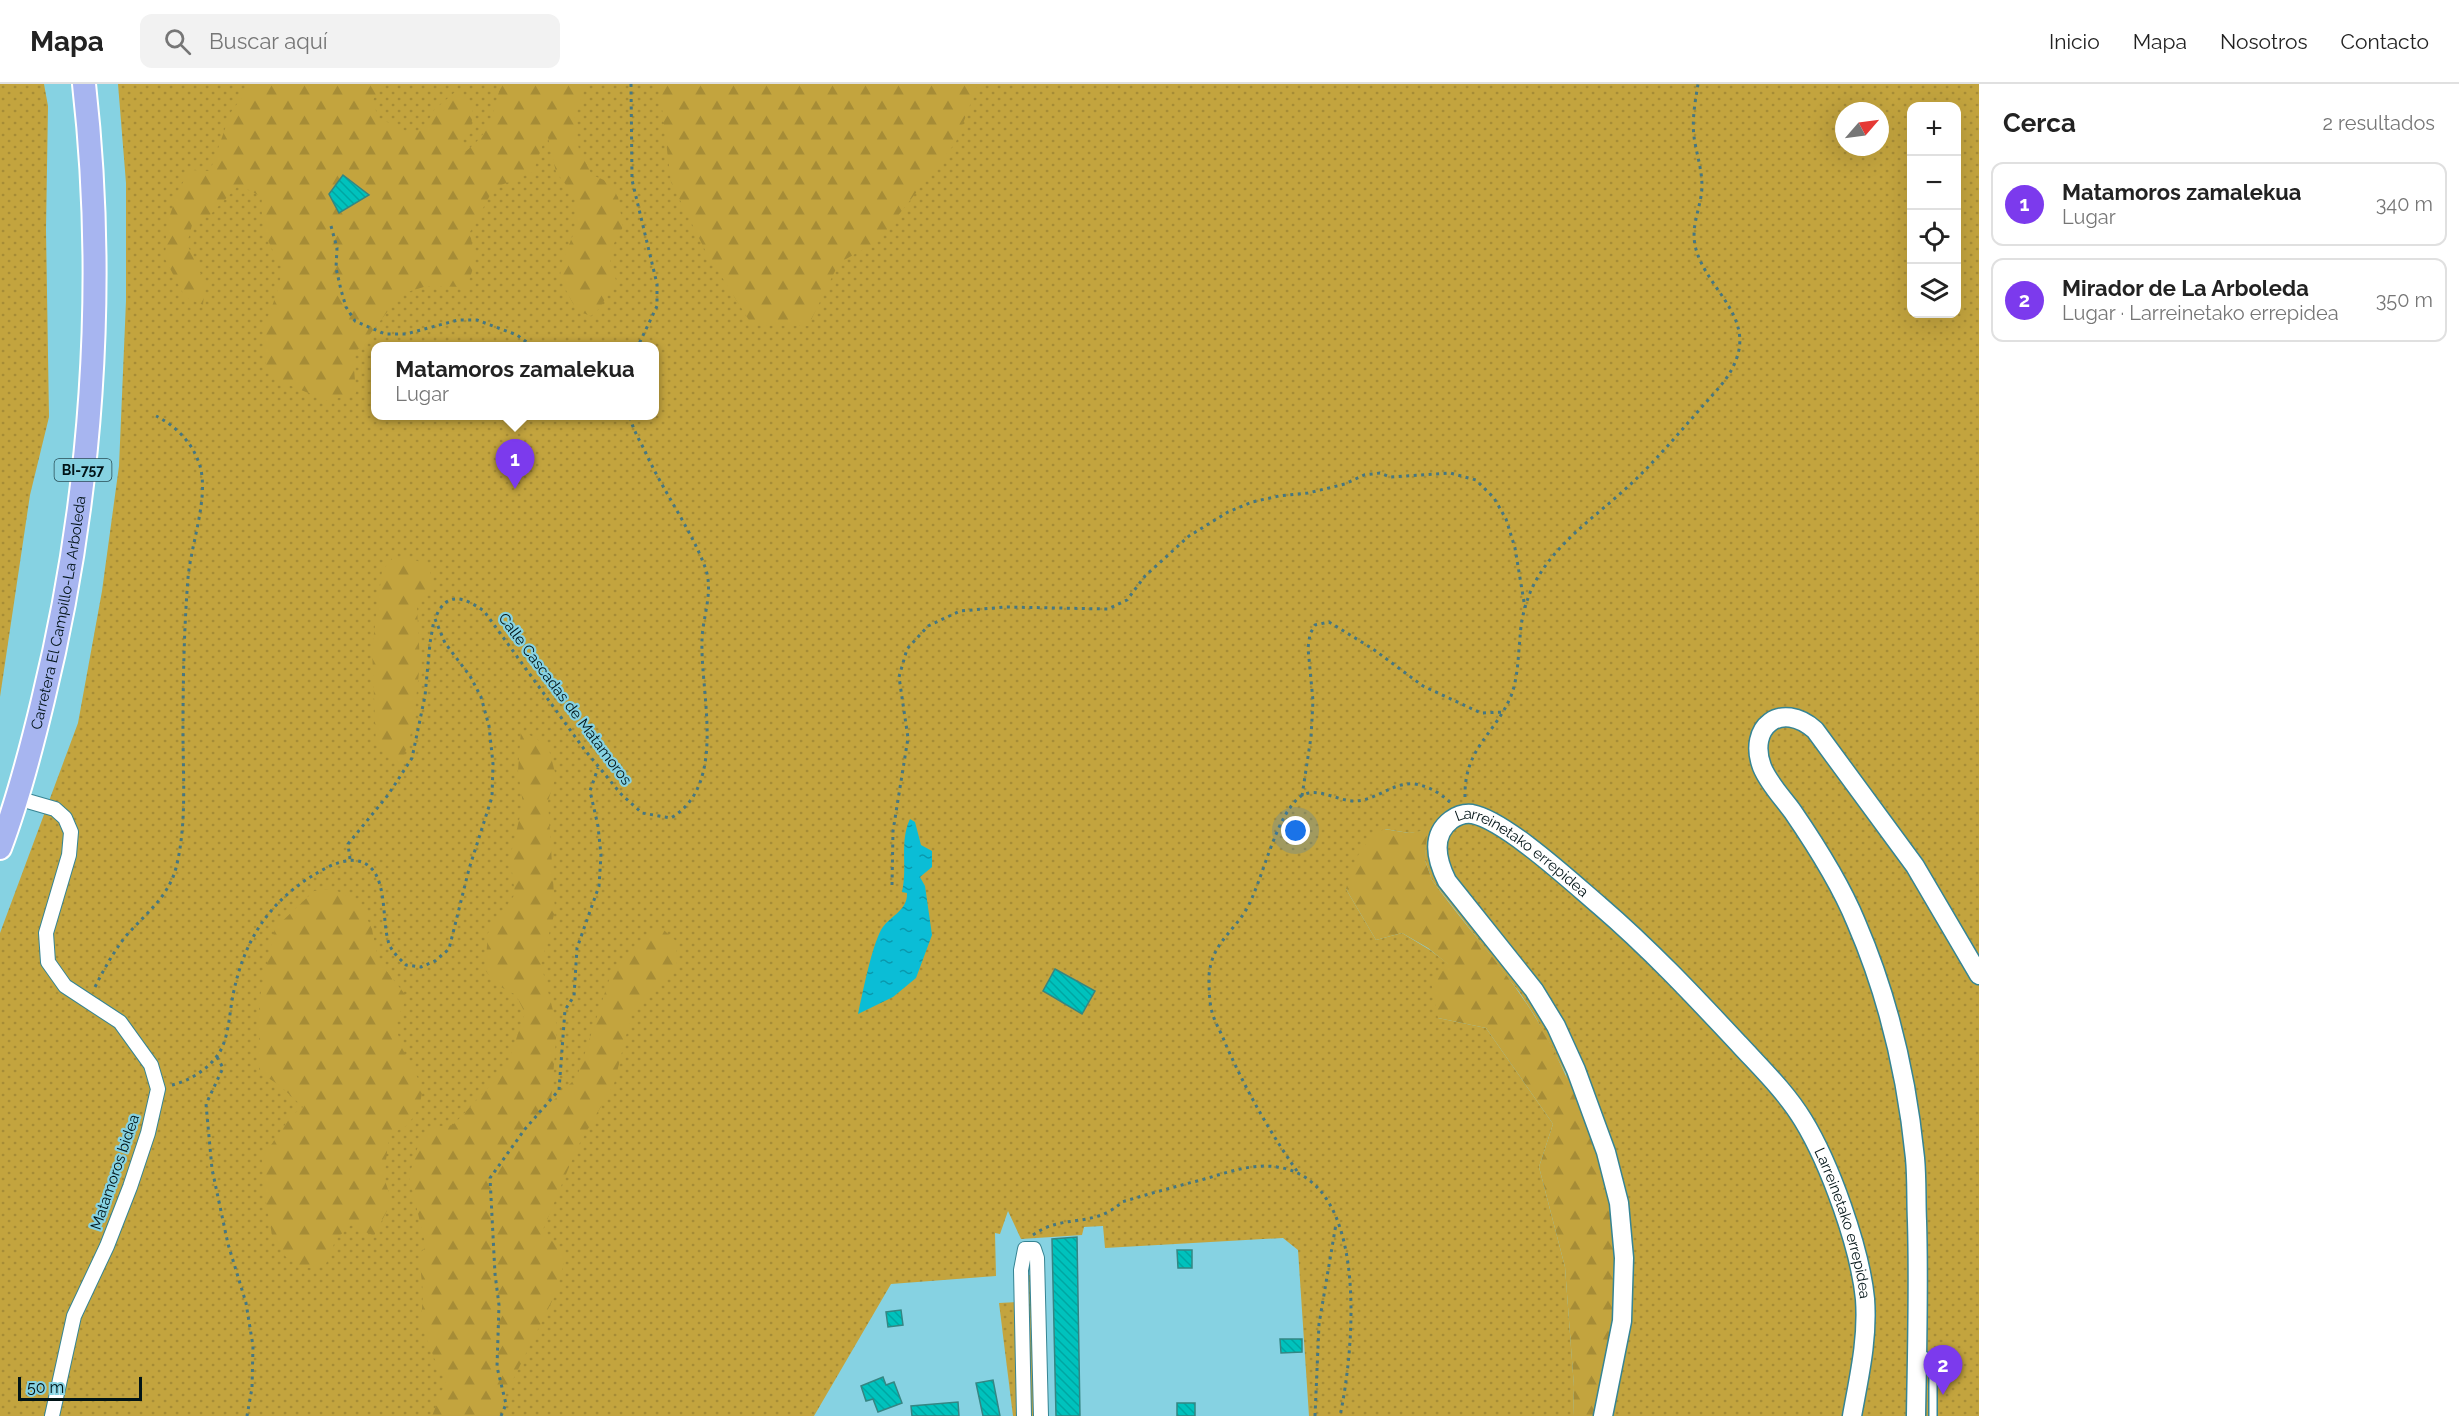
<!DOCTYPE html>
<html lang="es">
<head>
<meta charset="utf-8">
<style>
	body { margin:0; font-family:Raleway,sans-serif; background:#f2f2f2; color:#222 }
	.controls { position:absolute; right:18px; top:18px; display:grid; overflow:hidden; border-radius:12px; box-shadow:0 6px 24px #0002 }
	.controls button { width:54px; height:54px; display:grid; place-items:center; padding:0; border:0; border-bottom:2px solid #e0e0e0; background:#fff; color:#222; font:30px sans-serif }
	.compass { position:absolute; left:1835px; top:18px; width:54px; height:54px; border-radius:50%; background:#fff; box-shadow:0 6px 24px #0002; rotate:62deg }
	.scale { position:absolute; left:18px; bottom:15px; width:124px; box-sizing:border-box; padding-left:6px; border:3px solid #001317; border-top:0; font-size:16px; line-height:21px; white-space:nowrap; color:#001317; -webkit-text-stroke:4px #86d2e2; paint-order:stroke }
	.you { position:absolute; left:1296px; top:747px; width:21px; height:21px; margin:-15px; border:4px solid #fff; border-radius:50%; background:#1a73e8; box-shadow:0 0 0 9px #1a73e833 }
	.badge { display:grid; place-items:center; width:39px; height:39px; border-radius:50%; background:#7c3aed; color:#fff; font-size:20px; font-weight:700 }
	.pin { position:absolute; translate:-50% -50px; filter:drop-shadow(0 2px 3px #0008) }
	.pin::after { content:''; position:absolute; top:32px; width:21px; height:18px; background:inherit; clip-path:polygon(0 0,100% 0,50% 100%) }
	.popup { position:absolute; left:371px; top:258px; width:288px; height:78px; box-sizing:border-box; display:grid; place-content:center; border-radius:12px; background:#fff; filter:drop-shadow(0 2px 4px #0005); font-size:20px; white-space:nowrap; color:#767676 }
	.popup b { font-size:22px; color:#222 }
	.popup::after { content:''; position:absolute; left:50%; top:100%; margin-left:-12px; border:12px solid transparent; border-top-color:#fff }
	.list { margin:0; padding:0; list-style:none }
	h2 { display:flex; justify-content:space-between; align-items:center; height:78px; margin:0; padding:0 24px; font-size:26px }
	h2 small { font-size:20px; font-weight:400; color:#767676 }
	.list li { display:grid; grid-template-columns:39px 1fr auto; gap:18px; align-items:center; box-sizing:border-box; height:84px; margin:0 12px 12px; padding:0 12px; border:2px solid #e0e0e0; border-radius:12px }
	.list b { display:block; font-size:22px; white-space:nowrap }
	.list p { margin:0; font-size:20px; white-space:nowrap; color:#767676 }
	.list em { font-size:20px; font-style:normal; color:#767676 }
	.icon { flex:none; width:33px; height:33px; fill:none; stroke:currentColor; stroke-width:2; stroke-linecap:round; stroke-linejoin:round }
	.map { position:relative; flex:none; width:1979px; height:1332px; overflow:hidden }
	header { display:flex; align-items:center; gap:36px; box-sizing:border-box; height:84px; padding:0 30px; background:#fff; border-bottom:2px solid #e0e0e0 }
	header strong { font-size:28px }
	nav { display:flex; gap:33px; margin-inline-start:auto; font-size:21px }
	.search { width:420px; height:54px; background:#f2f2f2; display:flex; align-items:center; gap:15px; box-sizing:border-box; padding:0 21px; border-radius:12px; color:#767676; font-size:22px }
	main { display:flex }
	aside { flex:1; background:#fff }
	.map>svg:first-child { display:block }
	.grass { fill:url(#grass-dots); fill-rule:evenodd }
	.forest { fill:url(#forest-firs) }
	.water { fill:url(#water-ripples) }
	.building { fill:url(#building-back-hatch); stroke:#358683; stroke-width:1.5 }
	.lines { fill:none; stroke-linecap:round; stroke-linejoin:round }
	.service-casing { stroke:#368493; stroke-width:10 }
	.minor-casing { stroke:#368493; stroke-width:16 }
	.tertiary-casing { stroke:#368493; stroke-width:21 }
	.primary-casing { stroke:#fff; stroke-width:26 }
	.path { stroke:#467781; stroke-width:3; stroke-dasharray:3 4.5; stroke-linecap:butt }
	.service { stroke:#fff; stroke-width:7 }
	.minor { stroke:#fff; stroke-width:14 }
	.tertiary { stroke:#fff; stroke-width:18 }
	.primary { stroke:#a7b5f0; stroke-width:22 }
	.labels { text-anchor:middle; stroke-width:4.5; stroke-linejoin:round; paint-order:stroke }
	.shield { fill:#86d2e2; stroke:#284c54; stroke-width:1.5 }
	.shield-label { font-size:14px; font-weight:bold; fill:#001317 }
	.street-label { font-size:15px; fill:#001317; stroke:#86d2e2 }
</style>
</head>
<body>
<header>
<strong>Mapa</strong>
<div class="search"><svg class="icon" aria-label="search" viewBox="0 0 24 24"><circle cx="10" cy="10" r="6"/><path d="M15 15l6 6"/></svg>Buscar aquí</div>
<nav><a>Inicio</a><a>Mapa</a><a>Nosotros</a><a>Contacto</a></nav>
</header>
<main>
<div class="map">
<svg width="1979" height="1332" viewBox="0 0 1979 1332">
	<defs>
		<pattern id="grass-dots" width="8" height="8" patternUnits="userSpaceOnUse" patternTransform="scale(1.5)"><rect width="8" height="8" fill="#c3a43e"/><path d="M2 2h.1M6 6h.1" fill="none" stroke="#a68c36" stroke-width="1.8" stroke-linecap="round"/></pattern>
		<pattern id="forest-firs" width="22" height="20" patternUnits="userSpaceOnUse" patternTransform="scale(1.5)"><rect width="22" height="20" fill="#c3a43e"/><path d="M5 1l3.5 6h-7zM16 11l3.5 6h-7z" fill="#a68c36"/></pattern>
		<pattern id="water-ripples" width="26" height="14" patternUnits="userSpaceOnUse" patternTransform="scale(1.5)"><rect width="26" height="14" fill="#0bbdd6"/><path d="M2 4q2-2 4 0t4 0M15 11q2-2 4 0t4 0" fill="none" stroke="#0998ad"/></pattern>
		<pattern id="building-back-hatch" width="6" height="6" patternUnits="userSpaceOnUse" patternTransform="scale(1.5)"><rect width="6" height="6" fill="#00c2bd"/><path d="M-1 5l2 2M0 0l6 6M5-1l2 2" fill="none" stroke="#00a6a2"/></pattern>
	</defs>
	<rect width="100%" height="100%" fill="#86d2e2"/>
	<g class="grass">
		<polygon points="0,0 44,0 48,22 46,146 49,333 30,411 0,613"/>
		<path d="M118,0H1979V1332H1612L1566,990L1535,932L1520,909L1432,796L1425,776L1426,747L1409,749L1385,745L1346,805L1376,856L1402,849L1430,866L1450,881L1438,934L1486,944L1553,1040L1539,1083L1565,1183L1574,1303L1573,1332H1309L1298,1166L1283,1154L1105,1164L1103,1142L1084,1143L1082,1151L1021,1155L1008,1127L1000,1150L995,1149L996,1192L891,1200L814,1332H0V849L78,639L102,507L119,382L126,217V99ZM1912,22H1956V230H1912ZM1844,27H1880V63H1844ZM376,262H654V332H376Z"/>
		<polygon points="1026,1191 1032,1191 1037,1332 1028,1332"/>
		<polygon points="1018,1218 1020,1332 1013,1332 999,1219"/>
	</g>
	<g class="forest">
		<path d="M252,0H384L372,17L379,34L408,48L423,46L434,26L455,8L473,21L471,49L459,58L465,68C493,46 492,32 501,0H586L574,36L579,66L592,91L604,96L618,113L623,143L611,165L610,179L616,196L600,224L591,232L577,227L560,195L561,181L577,141L576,114L556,88L547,49L533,88L494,104L470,148L475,178L467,203L427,202L401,210L353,272L356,309L328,317L274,295L266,282L263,246L277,209L283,183C267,160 260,141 262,113L239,101L210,131L192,141L187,160L205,199L203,221L185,213L165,175L167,140L178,107L190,86L210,87L231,28Z"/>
		<polygon points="659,0 978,0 956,58 878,157 839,179 808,242 752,241 706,168 671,98"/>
		<polygon points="393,473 409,474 429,481 432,500 417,523 420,579 413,642 401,682 376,661 372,565 382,487"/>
		<polygon points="521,646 548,662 556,692 548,717 555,827 541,880 557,942 551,1019 577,993 611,890 657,840 676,857 677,885 631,932 614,1000 577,1064 542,1148 566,1169 557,1207 495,1332 432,1332 446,1297 434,1274 421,1239 423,1209 419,1170 426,1163 409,1092 421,1052 433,1043 453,1041 506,985 525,929 516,911 497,901 485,886 488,849 515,810 510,773 523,720 518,687"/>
		<path d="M1384,745L1409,749L1427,746L1425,776L1432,796C1465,842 1504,883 1534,931C1579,1003 1623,1130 1618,1216C1615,1252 1603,1295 1596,1332H1573L1574,1303L1565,1183L1539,1083L1553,1040L1486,944L1438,934L1431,897L1449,881L1428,864L1402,849L1376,856L1346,805C1355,776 1358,762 1384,745Z"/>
		<polygon points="333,805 359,818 372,845 378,876 407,913 395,940 402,964 423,1004 419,1024 408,1041 389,1051 384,1094 392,1117 374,1152 351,1141 336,1155 326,1180 304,1185 286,1173 272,1151 264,1107 262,1074 291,1032 303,1023 279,1001 259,988 259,917 275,844 314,807"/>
	</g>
	<path class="water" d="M910,735L915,738L921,761L932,767V783L920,793L925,802L932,851L916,894L893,913L858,930C863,908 871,865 881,846C888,833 908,827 907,809L902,808C908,784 899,758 910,735Z"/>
	<g class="building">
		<polygon points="343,91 369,111 339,129 329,110"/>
		<polygon points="1055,885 1095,907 1082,930 1043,907"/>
		<polygon points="1077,1153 1080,1332 1056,1332 1052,1155"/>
		<polygon points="1177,1166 1192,1166 1192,1184 1178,1184"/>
		<polygon points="901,1226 903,1241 888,1243 886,1228"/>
		<polygon points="1280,1255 1302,1255 1302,1268 1281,1269"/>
		<polygon points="883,1293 886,1301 894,1298 902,1319 878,1328 873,1315 866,1317 861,1302"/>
		<polygon points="993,1296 1000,1332 983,1332 976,1299"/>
		<polygon points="958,1318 959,1332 912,1332 911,1322"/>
		<rect x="1177" y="1319" width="18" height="13"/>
	</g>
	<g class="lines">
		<defs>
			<polyline id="service" points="1919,1268 1933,1276 1933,1332"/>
			<g id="minor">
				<polyline points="17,714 55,725 65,734 71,748 69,771 46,849 48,878 65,902 120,938 151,981 158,1005 148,1049 130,1103 107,1162 74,1232 52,1332"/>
				<polyline points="1024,1332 1021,1186 1025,1165 1034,1165 1037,1174 1041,1332"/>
			</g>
			<g id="tertiary">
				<path id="s1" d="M1603,1332L1622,1237L1624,1174L1619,1119L1606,1068L1576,986L1556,942L1534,906L1447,797C1437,777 1430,752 1451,736C1458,731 1464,729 1472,730C1505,736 1573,799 1600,822C1650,865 1694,912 1739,960C1761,984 1786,1008 1803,1036C1830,1080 1860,1164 1865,1215C1868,1255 1859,1293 1852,1332"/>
				<path d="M1916,1332C1917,1267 1919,1202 1917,1137C1916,1116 1917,1095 1915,1074C1907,994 1888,912 1856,838C1840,799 1817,763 1793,728C1783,714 1769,700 1762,683C1747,643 1781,616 1815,646L1915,782L1979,891"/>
			</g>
			<g id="primary">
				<path id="s2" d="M0,764C18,716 31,666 43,616C92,416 107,204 84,0"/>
			</g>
		</defs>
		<use href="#service" class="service-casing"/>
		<use href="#minor" class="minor-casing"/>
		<use href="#tertiary" class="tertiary-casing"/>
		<use href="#primary" class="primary-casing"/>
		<g class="path">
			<polyline points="631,0 632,96 657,200 657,222 638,262"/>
			<polyline points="331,142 337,164 336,184 341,206 346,223 355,237 385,250 406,250 458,236 477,236 517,251 532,262"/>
			<polyline points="1302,712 1311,653 1313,617 1308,564 1310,550 1315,541 1329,538 1373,565 1423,602 1481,629 1504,628"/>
			<path d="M1465,713C1464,664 1494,652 1511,612C1518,594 1518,573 1520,554C1521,533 1527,511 1538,493C1561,454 1602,428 1634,397C1658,374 1679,349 1701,324C1714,309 1729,295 1736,276C1754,230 1703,202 1695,161C1691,140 1701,124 1702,103C1702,87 1698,75 1695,59C1691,39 1695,19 1698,0"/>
			<polyline points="350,775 348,760 388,711 412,674 425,612 430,559 434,536"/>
			<polyline points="892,801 893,747 908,654 899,593 907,565 928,542 960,527 1005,523 1108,525 1127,516 1145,492 1189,452 1228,428 1252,418 1279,412 1308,409 1345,400 1364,391 1380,389 1390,393 1450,389 1476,396 1494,414 1506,435 1515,464 1525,524"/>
			<path d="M95,903C104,885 113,869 125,853C144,831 168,814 176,784C187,741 183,693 183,648C183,596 184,545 188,494C191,460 209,414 200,382C193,359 176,342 156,332"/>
			<polyline points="217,973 223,984 206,1020 212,1085 228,1160 246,1219 253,1262 252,1304 247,1332"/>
			<path d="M172,1001C188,997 206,987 217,972C229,956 229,931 233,911C245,851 274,810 330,782C344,776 360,772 372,785C387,802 382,839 389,860C392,868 400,875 406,881L421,883L435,877L449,865L469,785L492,713L493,680L489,642L481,613L470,592L445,559L435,535C446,506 464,513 484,527L584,665L621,710L642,729L671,734C728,700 700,611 702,555C703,531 714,507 705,483C691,445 661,404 644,365C638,354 632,343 630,332"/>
			<path d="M1297,1087C1269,1047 1246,1006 1226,961C1222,950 1215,939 1212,928C1209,917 1209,902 1209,892C1211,861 1232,849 1246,826C1263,797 1275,731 1301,712C1317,702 1337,717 1354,717C1376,717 1392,698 1414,700C1429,702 1438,708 1450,718"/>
			<path d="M1033,1151C1063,1129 1093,1145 1122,1118C1148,1110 1174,1103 1201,1096C1226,1089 1251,1079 1277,1083C1371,1096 1354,1266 1340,1332"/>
			<polyline points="501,1332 506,1320 497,1283 499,1221 495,1190 490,1094 525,1045 559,1006 565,926 574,912 577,864 599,802 601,771 598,742 590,707 598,684"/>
			<polyline points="1315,1332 1319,1240 1336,1140"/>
		</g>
		<use href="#service" class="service"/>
		<use href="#minor" class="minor"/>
		<use href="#tertiary" class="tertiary"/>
		<use href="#primary" class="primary"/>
	</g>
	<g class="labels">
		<rect class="shield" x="54.5" y="375" width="57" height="22" rx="4.5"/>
		<g class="shield-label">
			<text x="83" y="391">BI-757</text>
		</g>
		<g class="street-label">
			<text dy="5" stroke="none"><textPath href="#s2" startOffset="243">Carretera El Campillo-La Arboleda</textPath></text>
			<text transform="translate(565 615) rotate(53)" y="5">Calle Cascadas de Matamoros</text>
			<text dy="5" stroke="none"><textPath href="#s1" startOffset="736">Larreinetako errepidea</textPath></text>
			<text transform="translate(115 1088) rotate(-71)" y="5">Matamoros bidea</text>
			<text dy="5" stroke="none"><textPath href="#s1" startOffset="1240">Larreinetako errepidea</textPath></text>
		</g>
	</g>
</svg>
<div class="controls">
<button>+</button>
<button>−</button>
<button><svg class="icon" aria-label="locate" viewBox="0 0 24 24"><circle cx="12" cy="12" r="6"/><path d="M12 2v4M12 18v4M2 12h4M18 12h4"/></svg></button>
<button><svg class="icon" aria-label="layers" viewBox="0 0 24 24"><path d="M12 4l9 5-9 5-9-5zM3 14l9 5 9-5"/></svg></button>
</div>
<svg class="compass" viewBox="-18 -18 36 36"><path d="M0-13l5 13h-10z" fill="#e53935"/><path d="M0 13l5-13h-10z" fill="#767676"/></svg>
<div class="scale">50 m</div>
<div class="you"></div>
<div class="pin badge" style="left:515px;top:405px">1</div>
<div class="popup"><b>Matamoros zamalekua</b>Lugar</div>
<div class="pin badge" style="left:1943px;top:1311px">2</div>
</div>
<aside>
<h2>Cerca<small>2 resultados</small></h2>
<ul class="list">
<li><span class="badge">1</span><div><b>Matamoros zamalekua</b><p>Lugar</p></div><em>340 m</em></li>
<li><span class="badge">2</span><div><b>Mirador de La Arboleda</b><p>Lugar · Larreinetako errepidea</p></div><em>350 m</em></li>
</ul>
</aside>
</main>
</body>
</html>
